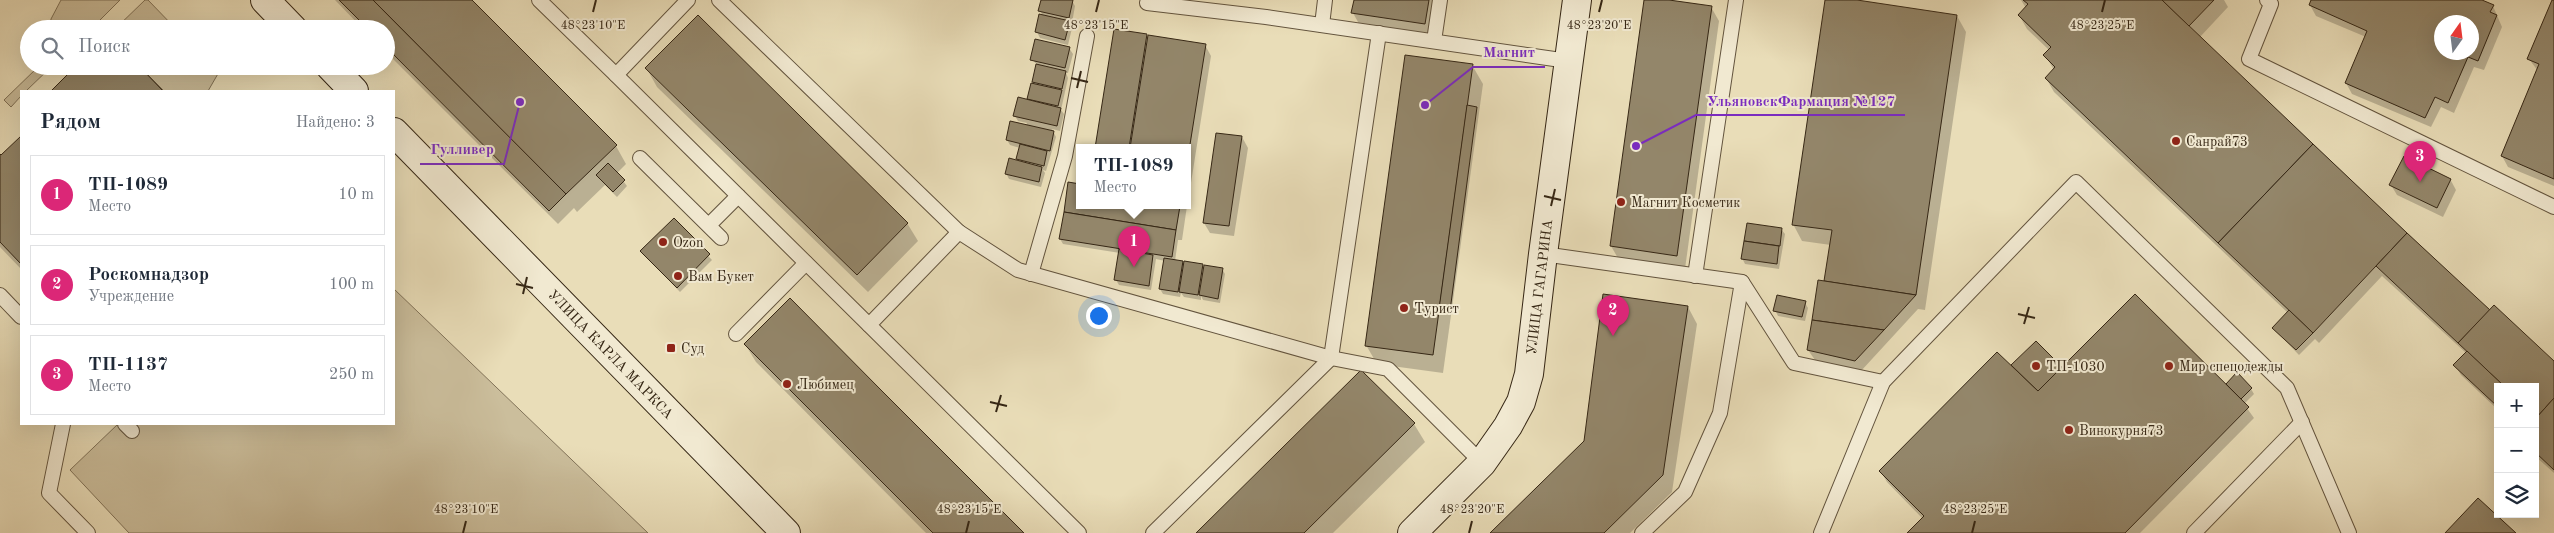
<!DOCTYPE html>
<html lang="ru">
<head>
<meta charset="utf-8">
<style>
	body { margin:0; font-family:"Old Standard TT",serif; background:#f2f2f3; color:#1f2937 }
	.controls { position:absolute; right:15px; bottom:15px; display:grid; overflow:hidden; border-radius:0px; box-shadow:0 5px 20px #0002 }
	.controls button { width:45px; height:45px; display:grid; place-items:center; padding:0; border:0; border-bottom:1px solid #e0e1e3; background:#fff; color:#1f2937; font:25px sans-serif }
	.compass { position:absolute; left:2434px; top:15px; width:45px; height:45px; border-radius:50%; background:#fff; box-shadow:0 5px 20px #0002; rotate:14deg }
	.you { position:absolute; left:1098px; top:315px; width:18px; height:18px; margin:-12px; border:4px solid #fff; border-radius:50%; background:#1a73e8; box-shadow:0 0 0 8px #1a73e833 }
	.badge { display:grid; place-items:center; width:32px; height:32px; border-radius:50%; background:#db2777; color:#fff; font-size:16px; font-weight:700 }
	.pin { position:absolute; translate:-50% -41px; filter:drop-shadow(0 1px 2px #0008) }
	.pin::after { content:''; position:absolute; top:26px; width:18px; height:15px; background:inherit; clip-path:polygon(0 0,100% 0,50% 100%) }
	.popup { position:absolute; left:1076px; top:144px; width:115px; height:65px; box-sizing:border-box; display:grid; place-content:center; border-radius:0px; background:#fff; filter:drop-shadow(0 1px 4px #0005); font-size:16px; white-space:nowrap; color:#747a83 }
	.popup b { font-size:19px; color:#1f2937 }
	.popup::after { content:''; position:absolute; left:50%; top:100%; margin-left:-10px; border:10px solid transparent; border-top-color:#fff }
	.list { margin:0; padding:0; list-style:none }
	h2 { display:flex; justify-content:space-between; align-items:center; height:65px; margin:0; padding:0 20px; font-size:21px }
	h2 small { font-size:16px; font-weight:400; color:#747a83 }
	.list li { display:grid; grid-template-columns:32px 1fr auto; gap:15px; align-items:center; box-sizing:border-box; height:80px; margin:0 10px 10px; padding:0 10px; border:1px solid #e0e1e3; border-radius:0px }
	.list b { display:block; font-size:19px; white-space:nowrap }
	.list p { margin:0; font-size:16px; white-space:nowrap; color:#747a83 }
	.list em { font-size:16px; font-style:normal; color:#747a83 }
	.icon { flex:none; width:28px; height:28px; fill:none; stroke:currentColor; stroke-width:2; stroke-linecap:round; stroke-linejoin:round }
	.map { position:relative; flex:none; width:2554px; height:533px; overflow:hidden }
	.search { position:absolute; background:#fff; box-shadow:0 5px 20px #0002; left:20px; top:20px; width:375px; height:55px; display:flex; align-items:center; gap:12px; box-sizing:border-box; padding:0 18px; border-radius:28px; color:#747a83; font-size:19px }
	.panel { position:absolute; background:#fff; box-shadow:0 5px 20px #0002; left:20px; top:90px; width:375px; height:335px; border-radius:0px }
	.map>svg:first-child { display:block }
	.green { fill:#cbbe9c; stroke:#807258 }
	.shadow { fill:#0003; fill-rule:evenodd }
	.building { fill:#93866a; stroke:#362715; fill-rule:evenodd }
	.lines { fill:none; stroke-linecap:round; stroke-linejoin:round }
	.lane-casing { stroke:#63543e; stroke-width:16 }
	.secondary-casing { stroke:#362715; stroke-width:30 }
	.lane { stroke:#f1e9d1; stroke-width:14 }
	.secondary { stroke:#f1e9d1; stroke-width:28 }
	.ticks { fill:none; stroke:#362715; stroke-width:2 }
	.poi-dot { fill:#8f2418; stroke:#f1e9d1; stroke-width:2 }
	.labels { text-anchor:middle; stroke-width:4; stroke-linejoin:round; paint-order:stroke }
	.poi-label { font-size:14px; fill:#362715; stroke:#f1e9d1; text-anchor:start }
	.street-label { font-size:14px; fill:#362715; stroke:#f1e9d1 }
	.ticks-label { font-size:12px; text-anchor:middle; fill:#362715; stroke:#f1e9d1; stroke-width:4; stroke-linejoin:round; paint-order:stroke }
	.leader { fill:none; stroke:#7b2cbf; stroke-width:2 }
	.callout-dot { fill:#7b2cbf; stroke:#f1e9d1; stroke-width:2 }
	.callout-label { font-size:15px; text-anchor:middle; font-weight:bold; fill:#7b2cbf; stroke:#f1e9d1; stroke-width:4; stroke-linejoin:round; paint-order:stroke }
</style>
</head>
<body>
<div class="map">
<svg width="2554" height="533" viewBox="0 0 2554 533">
	<rect width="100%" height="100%" fill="#e9ddb8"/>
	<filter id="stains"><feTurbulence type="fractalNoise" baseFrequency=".004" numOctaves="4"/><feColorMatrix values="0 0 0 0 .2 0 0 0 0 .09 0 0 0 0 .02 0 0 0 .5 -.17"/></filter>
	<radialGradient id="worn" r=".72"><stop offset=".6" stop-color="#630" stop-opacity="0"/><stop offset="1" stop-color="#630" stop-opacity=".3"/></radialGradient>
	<g class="green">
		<polygon points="61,0 120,0 91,29 50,29 51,19"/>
		<polygon points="145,0 148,0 176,29 115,29"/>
		<polygon points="39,66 52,66 26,91 21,91 21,96 11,107 4,100"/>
		<polygon points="139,66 213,66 219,72 208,91 164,91"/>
		<polygon points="394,289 648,533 129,533 70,470 118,424 394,424"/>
	</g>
	<g class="shadow">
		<polygon points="335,0 470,0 616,146 626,164 617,173 627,186 617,197 605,185 577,212 574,208 558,224 386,52 386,29 363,29"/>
		<polygon points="1042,0 1069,0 1072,1 1075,6 1072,23 1069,22 1072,28 1068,45 1040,38 1037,32 1043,16 1040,11"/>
		<polygon points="1355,0 1441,0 1435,42 1363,31 1353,13"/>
		<polygon points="1645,0 1711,7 1719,21 1685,269 1619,260 1611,246"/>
		<polygon points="1827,0 1848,0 1957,16 1966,32 1925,310 1918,309 1861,371 1815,360 1808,350 1826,283 1831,245 1802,241 1793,224"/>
		<polygon points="2021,0 2224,0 2228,7 2200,37 2489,310 2554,363 2554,473 2535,456 2535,387 2498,387 2498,410 2461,375 2455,365 2466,353 2382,276 2319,343 2315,339 2299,355 2273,328 2288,313 2054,92 2046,78 2054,70 2045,55 2049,50 2027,29 2019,15 2026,8"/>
		<path d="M2313,0H2479L2493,6L2502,27L2484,70L2474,67L2454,113L2441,107L2431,127L2352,94L2346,83L2366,37L2316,16L2310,5ZM2442,22H2472V52H2442Z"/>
		<polygon points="2554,0 2554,186 2508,167 2502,156 2538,71 2529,59"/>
		<polygon points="1115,31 1147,36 1149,39 1205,45 1211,56 1188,202 1188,148 1096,148"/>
		<polygon points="1069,48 1073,54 1068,73 1066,73 1068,78 1061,110 1064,114 1060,131 1052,129 1056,137 1046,171 1043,170 1045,173 1041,187 1009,179 1006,173 1020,162 1018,159 1020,148 1010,145 1007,140 1026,126 1027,123 1018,121 1015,116 1031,102 1029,98 1037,65 1032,59"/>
		<polygon points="1472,65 1483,84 1443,373 1377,364 1366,345"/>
		<polygon points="78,66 137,66 161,91 53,91"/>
		<polygon points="647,69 907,223 918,241 868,292 657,87"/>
		<polygon points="21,137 21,269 0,247 0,155 1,157"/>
		<polygon points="1242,137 1248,148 1234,236 1210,233 1204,223"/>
		<polygon points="2450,179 2456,190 2443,217 2397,195 2391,185"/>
		<polygon points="1069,183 1080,185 1080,206 1187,206 1182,240 1178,240 1175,261 1182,262 1185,267 1202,266 1205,270 1222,269 1225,274 1220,303 1203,300 1201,296 1201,300 1184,297 1181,293 1180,297 1163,294 1160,289 1165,261 1156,259 1151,290 1119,285 1116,280 1120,253 1063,244 1060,239"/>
		<polygon points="674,220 712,260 680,292 642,251"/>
		<polygon points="1748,224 1781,229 1785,234 1779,269 1745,264 1742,258"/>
		<polygon points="1805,303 1808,308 1805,321 1778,316 1775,310"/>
		<polygon points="1688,307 1697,324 1672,492 1630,533 1491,533 1585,442"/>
		<polygon points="2036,342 2062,369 2231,389 2228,384 2251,389 2254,394 2244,404 2254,418 2140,533 1909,533 1923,519 1887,482 1881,472 2016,371 2013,365"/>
		<polygon points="745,344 1022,533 926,533 756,362"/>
		<polygon points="1361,371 1414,424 1425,442 1333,533 1198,533"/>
	</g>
	<g class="building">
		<polygon points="339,0 373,0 566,194 549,211 386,47 386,29 368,29"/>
		<polygon points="373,0 472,0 617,145 566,194"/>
		<polygon points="1041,0 1073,0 1069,18 1038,11"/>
		<polygon points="1354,0 1429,0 1425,24 1351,13"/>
		<polygon points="1644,0 1669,0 1712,6 1677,256 1610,246"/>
		<polygon points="1825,0 1857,0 1957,15 1916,295 1824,281 1832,230 1792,225"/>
		<polygon points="2023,0 2162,0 2313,144 2218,243 2045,78 2055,67 2043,55 2051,47 2018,15 2028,4"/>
		<polygon points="2162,0 2214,0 2189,26"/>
		<path d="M2311,0H2482L2494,5L2490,12L2497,15L2478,61L2468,57L2448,103L2435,97L2425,118L2345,83L2367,31L2309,5ZM2442,22H2472V52H2442Z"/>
		<polygon points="2552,0 2554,0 2554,179 2501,156 2539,64 2527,59"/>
		<polygon points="1039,14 1070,21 1065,40 1035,32"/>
		<polygon points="698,15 908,223 857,275 645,68"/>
		<polygon points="1114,29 1147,34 1129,148 1095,148"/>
		<polygon points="1148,35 1206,44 1188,157 1188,148 1130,148"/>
		<polygon points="1035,39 1070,47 1065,68 1030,60"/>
		<polygon points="1405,55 1473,64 1433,355 1365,346"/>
		<polygon points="1036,64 1066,71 1062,89 1032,82"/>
		<polygon points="76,66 139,66 163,91 51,91"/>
		<polygon points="1031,83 1062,90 1058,106 1027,99"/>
		<polygon points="1018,97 1061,108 1057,126 1013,116"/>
		<polygon points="1467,105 1477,107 1450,311 1439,309"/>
		<polygon points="1010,121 1054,131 1050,151 1006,140"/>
		<polygon points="1216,133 1242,136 1229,226 1203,223"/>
		<polygon points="21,136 21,264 0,242 0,154 1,155"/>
		<polygon points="1020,144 1047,151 1044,166 1016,159"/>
		<polygon points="2313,144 2407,233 2313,333 2218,243"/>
		<polygon points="2404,156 2451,179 2437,208 2389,185"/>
		<polygon points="1009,158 1042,167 1039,182 1005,174"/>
		<polygon points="608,163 625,180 613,192 596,175"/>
		<polygon points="1068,182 1080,184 1080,206 1180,206 1176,230 1064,212"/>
		<polygon points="1064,212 1176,230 1172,257 1059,239"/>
		<polygon points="674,218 710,254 677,288 640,251"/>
		<polygon points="1747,223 1782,228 1780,246 1744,241"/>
		<polygon points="2407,233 2490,310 2458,343 2376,266"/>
		<polygon points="1744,241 1779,246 1777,264 1741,259"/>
		<polygon points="1119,249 1153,255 1149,286 1114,280"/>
		<polygon points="1164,258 1183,261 1178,292 1159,289"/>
		<polygon points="1184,261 1203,264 1198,295 1179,292"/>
		<polygon points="1204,265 1223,268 1218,299 1199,295"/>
		<polygon points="1818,280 1916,295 1884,330 1812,320"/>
		<polygon points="1603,294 1688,306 1663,475 1604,533 1490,533 1584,441"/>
		<polygon points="2135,294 2249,407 2125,533 1907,533 1924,516 1879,471 1997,352 2038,391"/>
		<polygon points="1777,295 1806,301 1802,317 1773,311"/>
		<polygon points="790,298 881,390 1024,533 933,533 744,344"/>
		<polygon points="2494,305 2554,361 2554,398 2537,417 2535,387 2505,387 2458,343"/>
		<polygon points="2289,310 2313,333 2296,350 2272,328"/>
		<polygon points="1812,320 1884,330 1855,361 1807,350"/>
		<polygon points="2036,341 2062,367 2038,391 2011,365"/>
		<polygon points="2467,351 2505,387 2498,387 2498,407 2453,365"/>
		<polygon points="1361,370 1415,423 1304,533 1196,533"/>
		<polygon points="2237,372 2252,388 2241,399 2226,384"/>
		<polygon points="2554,398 2554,470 2535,452 2535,415 2537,417"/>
		<polygon points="2478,498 2516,533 2445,533"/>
	</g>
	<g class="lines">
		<defs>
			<g id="lane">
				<polyline points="539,0 616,75 688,0"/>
				<polyline points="719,0 959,232 869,325 1079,533"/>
				<polyline points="2267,0 2271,4 2249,59 2554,207"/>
				<polyline points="1147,3 1266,17 1568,61"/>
				<polyline points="1322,25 1325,0"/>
				<polyline points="1434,41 1440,0"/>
				<polyline points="616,75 869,325"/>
				<polyline points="640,158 721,238"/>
				<polyline points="709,225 738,196"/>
				<polyline points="959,232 1018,270 1331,358 1388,369 1482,463"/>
				<polyline points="1543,254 1742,282 1720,413 1685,492 1642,533"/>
				<polyline points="1031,274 1065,156 1087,36"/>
				<polyline points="1695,276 1736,0"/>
				<polyline points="1742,282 1794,363 1883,382"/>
				<polyline points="0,295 21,317"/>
				<polyline points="736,334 806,263"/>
				<polyline points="63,424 49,493 88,533"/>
				<polyline points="125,424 132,431"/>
				<polyline points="1153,533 1331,358 1379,33"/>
				<polyline points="1821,533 1883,382 2076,182 2287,388 2349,533"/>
				<polyline points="2194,533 2302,422"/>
			</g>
			<g id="secondary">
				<polyline points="265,0 293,29"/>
				<polyline points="330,66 354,91"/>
				<polyline points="394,132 786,533"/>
				<polyline points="1412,533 1482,463 1508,426 1521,402 1529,374 1543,254 1577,0"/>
			</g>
		</defs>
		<use href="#lane" class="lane-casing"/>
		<use href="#secondary" class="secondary-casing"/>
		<use href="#lane" class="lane"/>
		<use href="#secondary" class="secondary"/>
	</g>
	<path class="ticks" d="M593,12L596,0M1096,12L1099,0M1599,12L1602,0M2102,12L2105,0M1071,78L1088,82M1077,88L1081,71M1544,196L1561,200M1551,206L1555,189M516,284L533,288M523,294L527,277M2018,314L2035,318M2024,324L2029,307M990,402L1007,406M996,412L1001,395M463,533L466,521M966,533L969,521M1469,533L1472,521M1972,533L1975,521"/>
	<g class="poi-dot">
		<circle cx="2176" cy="141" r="5"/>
		<circle cx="1621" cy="202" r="5"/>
		<circle cx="663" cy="242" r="5"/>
		<circle cx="678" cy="276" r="5"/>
		<circle cx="1404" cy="308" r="5"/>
		<rect x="666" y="343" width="10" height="10" rx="2.5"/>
		<circle cx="2036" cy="366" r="5"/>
		<circle cx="2169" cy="366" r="5"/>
		<circle cx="787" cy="384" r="5"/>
		<circle cx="2069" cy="430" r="5"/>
	</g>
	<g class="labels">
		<g class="poi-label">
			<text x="2186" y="146">Санрай73</text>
			<text x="1631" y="207">Магнит Косметик</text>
			<text x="673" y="247">Ozon</text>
			<text x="688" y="281">Вам Букет</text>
			<text x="1414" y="313">Турист</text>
			<text x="681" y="353">Суд</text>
			<text x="2046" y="371">ТП-1030</text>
			<text x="2179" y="371">Мир спецодежды</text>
			<text x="797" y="389">Любимец</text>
			<text x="2079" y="435">Винокурня73</text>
		</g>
		<g class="street-label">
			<text transform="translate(1539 287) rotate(-83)" y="5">УЛИЦА ГАГАРИНА</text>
			<text transform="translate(611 354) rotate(46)" y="5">УЛИЦА КАРЛА МАРКСА</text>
		</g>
	</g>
	<g class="ticks-label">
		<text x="593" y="29">48°23'10"E</text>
		<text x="1096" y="29">48°23'15"E</text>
		<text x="1599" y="29">48°23'20"E</text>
		<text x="2102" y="29">48°23'25"E</text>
		<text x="466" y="513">48°23'10"E</text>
		<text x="969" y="513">48°23'15"E</text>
		<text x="1472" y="513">48°23'20"E</text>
		<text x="1975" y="513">48°23'25"E</text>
	</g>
	<path class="leader" d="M1425 105L1473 67H1545M1636 146L1696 115H1905M520 102L504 164H420"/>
	<g class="callout-dot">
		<circle cx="1425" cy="105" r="5"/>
		<circle cx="1636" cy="146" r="5"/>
		<circle cx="520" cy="102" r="5"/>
	</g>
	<g class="callout-label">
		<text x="1509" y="57">Магнит</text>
		<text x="1801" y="106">УльяновскФармация №127</text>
		<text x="462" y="154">Гулливер</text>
	</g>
	<rect width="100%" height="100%" filter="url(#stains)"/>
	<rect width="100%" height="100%" fill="url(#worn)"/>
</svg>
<div class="controls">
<button>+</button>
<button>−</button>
<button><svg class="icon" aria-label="layers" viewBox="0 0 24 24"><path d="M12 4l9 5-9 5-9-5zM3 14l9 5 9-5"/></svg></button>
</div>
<svg class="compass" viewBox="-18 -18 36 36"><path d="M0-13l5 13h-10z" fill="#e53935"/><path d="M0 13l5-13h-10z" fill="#747a83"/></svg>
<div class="you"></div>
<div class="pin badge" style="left:1134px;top:267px">1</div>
<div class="popup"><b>ТП-1089</b>Место</div>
<div class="pin badge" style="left:1613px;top:336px">2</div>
<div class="pin badge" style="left:2420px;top:182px">3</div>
<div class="search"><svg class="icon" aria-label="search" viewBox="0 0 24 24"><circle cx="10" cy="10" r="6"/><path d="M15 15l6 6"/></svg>Поиск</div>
<section class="panel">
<h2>Рядом<small>Найдено: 3</small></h2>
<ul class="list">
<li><span class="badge">1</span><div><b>ТП-1089</b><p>Место</p></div><em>10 m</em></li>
<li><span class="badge">2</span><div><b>Роскомнадзор</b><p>Учреждение</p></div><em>100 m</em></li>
<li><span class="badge">3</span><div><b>ТП-1137</b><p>Место</p></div><em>250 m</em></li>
</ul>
</section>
</div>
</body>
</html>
